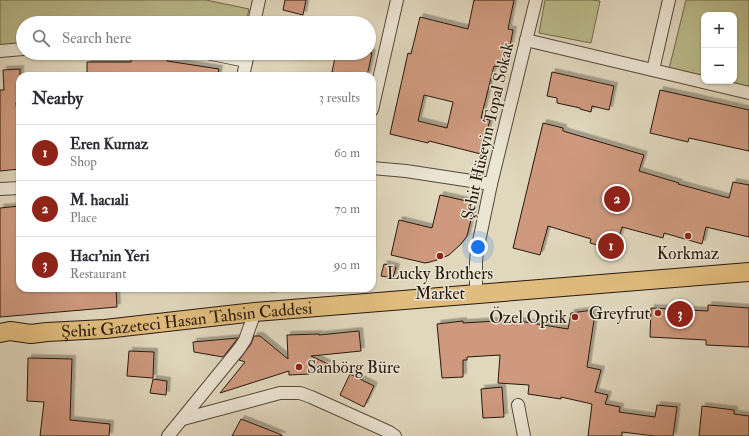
<!DOCTYPE html>
<html lang="en">
<head>
<meta charset="utf-8">
<style>
	body { margin:0; font-family:"IM FELL Double Pica",serif; background:#f7f7f7; color:#2b2b33 }
	.controls { position:absolute; right:12px; top:12px; display:grid; overflow:hidden; border-radius:8px; box-shadow:0 1px 3px #0004 }
	.controls button { width:36px; height:36px; display:grid; place-items:center; padding:0; border:0; border-bottom:1px solid #e1e1e2; background:#fff; color:#2b2b33; font:20px sans-serif }
	.you { position:absolute; left:478px; top:247px; width:14px; height:14px; margin:-10px; border:3px solid #fff; border-radius:50%; background:#1a73e8; box-shadow:0 0 0 6px #1a73e833 }
	.badge { display:grid; place-items:center; width:26px; height:26px; border-radius:50%; background:#8f2418; color:#fff; font-size:13px; font-weight:700 }
	.pin { position:absolute; translate:-50% -50%; border:2px solid #fff; box-shadow:0 1px 4px #0006 }
	.list { margin:0; padding:0; list-style:none }
	h2 { display:flex; justify-content:space-between; align-items:center; height:52px; margin:0; padding:0 16px; font-size:17px }
	h2 small { font-size:13px; font-weight:400; color:#7c7c81 }
	.list li { display:grid; grid-template-columns:26px 1fr auto; gap:12px; align-items:center; box-sizing:border-box; height:56px; padding:0 16px; border-top:1px solid #e1e1e2 }
	.list b { display:block; font-size:15px; white-space:nowrap }
	.list p { margin:0; font-size:13px; white-space:nowrap; color:#7c7c81 }
	.list em { font-size:13px; font-style:normal; color:#7c7c81 }
	.icon { flex:none; width:22px; height:22px; fill:none; stroke:currentColor; stroke-width:2; stroke-linecap:round; stroke-linejoin:round }
	.map { position:relative; flex:none; width:749px; height:436px; overflow:hidden }
	.search { position:absolute; background:#fff; box-shadow:0 1px 3px #0004; left:16px; top:16px; width:360px; height:44px; display:flex; align-items:center; gap:10px; box-sizing:border-box; padding:0 14px; border-radius:22px; color:#7c7c81; font-size:15px }
	.panel { position:absolute; background:#fff; box-shadow:0 1px 3px #0004; left:16px; top:72px; width:360px; height:220px; border-radius:12px }
	.map>svg:first-child { display:block }
	.green { fill:#babc8c; stroke:#716a4c }
	.building { fill:#ce997e; stroke:#28190d; fill-rule:evenodd; filter:url(#shadow) }
	.lines { fill:none; stroke-linecap:round; stroke-linejoin:round }
	.street-casing { stroke:#564839; stroke-width:14 }
	.primary-casing { stroke:#28190d; stroke-width:20 }
	.street { stroke:#ebe5d4; stroke-width:12 }
	.primary { stroke:#e0bc7e; stroke-width:18 }
	.poi-dot { fill:#8f2418; stroke:#ebe5d4; stroke-width:1.5 }
	.labels { text-anchor:middle; stroke-width:3; stroke-linejoin:round; paint-order:stroke }
	.street-label { font-size:17px; fill:#28190d; stroke:#ebe5d4 }
	.poi-label { font-size:17px; fill:#28190d; stroke:#ebe5d4 }
</style>
</head>
<body>
<div class="map">
<svg width="749" height="436" viewBox="0 0 749 436">
	<defs>
		<filter id="shadow"><feDropShadow dx="3.5" dy="-3.5" stdDeviation="0" flood-color="#0004"/></filter>
	</defs>
	<rect width="100%" height="100%" fill="#e0d7bd"/>
	<filter id="stains"><feTurbulence type="fractalNoise" baseFrequency=".005" numOctaves="4"/><feColorMatrix values="0 0 0 0 .2 0 0 0 0 .09 0 0 0 0 .02 0 0 0 .5 -.17"/></filter>
	<radialGradient id="worn" r=".72"><stop offset=".6" stop-color="#630" stop-opacity="0"/><stop offset="1" stop-color="#630" stop-opacity=".3"/></radialGradient>
	<g class="green">
		<polygon points="0,0 206,0 249,9 246,23 23,23 23,44 0,46"/>
		<polygon points="545,0 593,0 600,1 591,43 539,33"/>
		<polygon points="686,0 749,0 749,87 722,81 734,81 734,15 704,15 704,77 669,69"/>
		<polygon points="265,288 302,288 303,290 271,292"/>
	</g>
	<g class="building">
		<polygon points="285,0 306,0 303,15 283,10"/>
		<path d="M474,0H514L508,29L513,30L506,68L494,66L481,118L490,120L481,154L429,141L428,143L390,134L408,53L411,54L420,17L468,29ZM424,95L453,102L447,128L418,121Z"/>
		<polygon points="336,53 372,53 367,76 342,76 342,74 332,72"/>
		<polygon points="167,58 167,61 219,69 218,76 87,76 87,62 131,62 131,59"/>
		<polygon points="20,69 20,102 16,102 18,127 20,127 20,169 0,171 0,90 4,90 3,70"/>
		<polygon points="552,72 614,86 609,110 592,106 591,112 580,109 580,108 557,103 557,98 547,96"/>
		<polygon points="660,90 749,110 749,151 689,138 688,142 650,133"/>
		<polygon points="543,123 563,128 563,131 644,155 639,171 679,183 678,184 729,198 733,182 749,185 749,237 706,227 702,244 664,233 663,238 622,227 615,250 590,243 591,239 548,226 540,255 513,248"/>
		<polygon points="440,195 475,203 467,236 461,244 449,255 440,259 430,262 425,263 391,255 399,220 432,228"/>
		<polygon points="20,206 20,288 116,288 117,307 0,317 0,208"/>
		<polygon points="384,264 396,267 393,278 381,276"/>
		<polygon points="708,305 749,308 749,347 706,345 706,340 650,337 651,308 708,311"/>
		<polygon points="593,310 594,320 587,367 601,370 595,392 608,395 605,404 620,407 619,412 655,417 657,405 677,407 673,436 655,436 622,432 622,436 588,436 592,404 561,397 561,399 528,394 529,385 498,383 500,355 467,357 467,360 463,360 463,377 442,378 437,324 463,321 463,323 513,320 568,329 571,313"/>
		<polygon points="359,331 361,351 311,356 330,365 308,366 309,374 289,375 289,371 220,393 245,362 239,360 251,344 254,336 260,336 288,359 287,335 319,334 319,335"/>
		<polygon points="238,338 223,357 194,352 193,342"/>
		<polygon points="129,351 154,352 153,378 127,376"/>
		<polygon points="28,358 72,359 70,420 110,424 109,436 40,436 44,402 27,401"/>
		<polygon points="350,374 374,386 364,407 340,395"/>
		<polygon points="153,379 167,381 166,395 150,393"/>
		<polygon points="502,387 504,417 483,418 481,389"/>
		<polygon points="702,406 734,410 734,414 749,416 749,436 699,436"/>
		<polygon points="241,419 282,435 282,436 232,436"/>
	</g>
	<g class="lines">
		<defs>
			<g id="street">
				<polyline points="254,23 259,0"/>
				<polyline points="526,40 749,93"/>
				<polyline points="0,51 23,49"/>
				<polyline points="207,53 246,61"/>
				<polyline points="653,70 669,0"/>
				<polyline points="243,76 248,54"/>
				<polyline points="372,110 397,0"/>
				<polyline points="372,168 406,171 491,184"/>
				<polyline points="0,189 20,188"/>
				<polyline points="476,294 476,262 477,251 491,184 536,0"/>
				<polyline points="518,405 524,436"/>
				<polyline points="183,419 280,393 300,393 311,397 389,432 395,436"/>
				<polyline points="168,436 239,349 245,340 255,312"/>
			</g>
			<g id="primary">
				<path id="s1" d="M0,333L10,331L31,334L47,332L105,329L255,312L749,272"/>
			</g>
		</defs>
		<use href="#street" class="street-casing"/>
		<use href="#primary" class="primary-casing"/>
		<use href="#street" class="street"/>
		<use href="#primary" class="primary"/>
	</g>
	<g class="poi-dot">
		<circle cx="688" cy="236" r="4"/>
		<circle cx="440" cy="256" r="4"/>
		<circle cx="658" cy="313" r="4"/>
		<circle cx="575" cy="317" r="4"/>
		<circle cx="299" cy="367" r="4"/>
	</g>
	<g class="labels">
		<g class="street-label">
			<text transform="translate(487 131) rotate(-77)" y="6">Şehit Hüseyin Topal Sokak</text>
			<text dy="6" stroke="none"><textPath href="#s1" startOffset="188">Şehit Gazeteci Hasan Tahsin Caddesi</textPath></text>
		</g>
		<g class="poi-label">
			<text x="688" y="259">Korkmaz</text>
			<text x="440" y="279">Lucky Brothers<tspan x="440" dy="20">Market</tspan></text>
			<text x="650" y="319" text-anchor="end">Greyfrut</text>
			<text x="567" y="323" text-anchor="end">Özel Optik</text>
			<text x="307" y="373" text-anchor="start">Sanbörg Büre</text>
		</g>
	</g>
	<rect width="100%" height="100%" filter="url(#stains)"/>
	<rect width="100%" height="100%" fill="url(#worn)"/>
</svg>
<div class="controls">
<button>+</button>
<button>−</button>
</div>
<div class="you"></div>
<div class="pin badge" style="left:611px;top:246px">1</div>
<div class="pin badge" style="left:617px;top:199px">2</div>
<div class="pin badge" style="left:680px;top:314px">3</div>
<div class="search"><svg class="icon" aria-label="search" viewBox="0 0 24 24"><circle cx="10" cy="10" r="6"/><path d="M15 15l6 6"/></svg>Search here</div>
<section class="panel">
<h2>Nearby<small>3 results</small></h2>
<ul class="list">
<li><span class="badge">1</span><div><b>Eren Kurnaz</b><p>Shop</p></div><em>60 m</em></li>
<li><span class="badge">2</span><div><b>M. hacıali</b><p>Place</p></div><em>70 m</em></li>
<li><span class="badge">3</span><div><b>Hacı'nin Yeri</b><p>Restaurant</p></div><em>90 m</em></li>
</ul>
</section>
</div>
</body>
</html>
